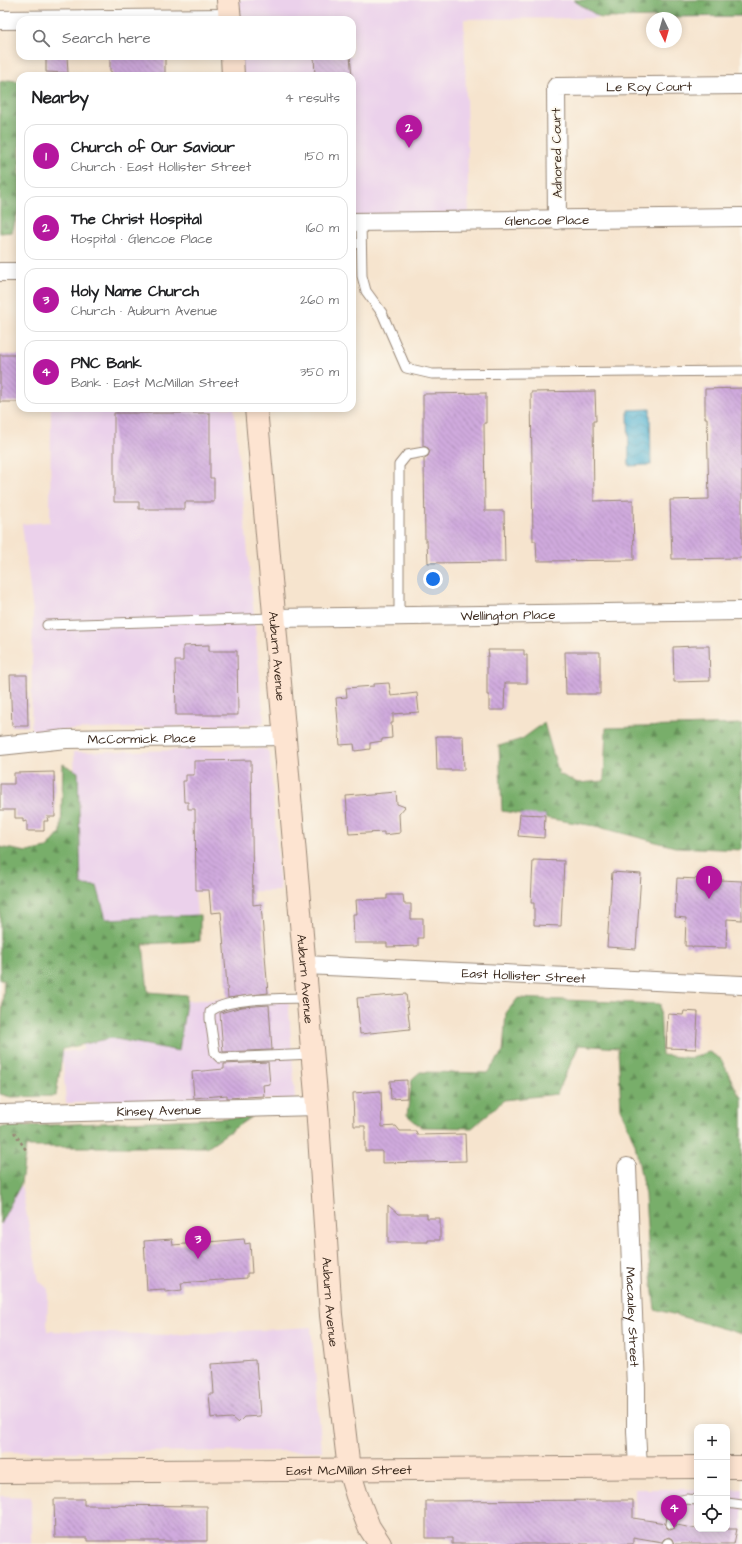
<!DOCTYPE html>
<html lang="en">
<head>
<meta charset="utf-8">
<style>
	body { margin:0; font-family:"Architects Daughter",sans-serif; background:#f2f2f2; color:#202124 }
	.controls { position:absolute; right:12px; bottom:12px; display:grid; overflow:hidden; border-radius:8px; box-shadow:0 2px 10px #0003 }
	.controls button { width:36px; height:36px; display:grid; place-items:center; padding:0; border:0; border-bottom:1px solid #e0e0e0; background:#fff; color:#202124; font:20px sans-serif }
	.compass { position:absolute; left:646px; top:12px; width:36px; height:36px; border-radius:50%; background:#fff; box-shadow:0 2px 10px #0003; rotate:175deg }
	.you { position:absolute; left:433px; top:579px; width:14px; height:14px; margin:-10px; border:3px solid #fff; border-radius:50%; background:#1a73e8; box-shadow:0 0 0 6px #1a73e833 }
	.badge { display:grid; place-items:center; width:26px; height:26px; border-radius:50%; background:#b5179e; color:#fff; font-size:13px; font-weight:700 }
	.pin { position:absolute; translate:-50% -33px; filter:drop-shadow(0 1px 2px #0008) }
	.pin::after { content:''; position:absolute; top:21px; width:14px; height:12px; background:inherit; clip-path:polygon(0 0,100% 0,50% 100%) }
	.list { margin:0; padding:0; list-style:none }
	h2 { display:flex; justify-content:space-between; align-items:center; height:52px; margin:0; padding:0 16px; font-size:17px }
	h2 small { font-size:13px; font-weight:400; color:#757577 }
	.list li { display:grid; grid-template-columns:26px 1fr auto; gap:12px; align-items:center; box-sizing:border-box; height:64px; margin:0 8px 8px; padding:0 8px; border:1px solid #e0e0e0; border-radius:12px }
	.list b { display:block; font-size:15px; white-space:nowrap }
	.list p { margin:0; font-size:13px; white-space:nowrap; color:#757577 }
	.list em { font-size:13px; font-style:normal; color:#757577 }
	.icon { flex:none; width:22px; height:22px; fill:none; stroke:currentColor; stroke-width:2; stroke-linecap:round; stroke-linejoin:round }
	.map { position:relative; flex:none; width:742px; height:1544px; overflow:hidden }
	.search { position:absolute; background:#fff; box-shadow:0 2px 10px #0003; left:16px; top:16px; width:340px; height:44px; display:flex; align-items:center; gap:10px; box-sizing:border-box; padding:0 14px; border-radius:12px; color:#757577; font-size:15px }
	.panel { position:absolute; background:#fff; box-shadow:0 2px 10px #0003; left:16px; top:72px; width:340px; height:340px; border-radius:12px }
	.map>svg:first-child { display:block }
	.built { fill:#ebd1eb }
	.forest { fill:url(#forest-firs); stroke:#5a6c44 }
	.water { fill:url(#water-waves); stroke:#466e78 }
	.building { fill:url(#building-back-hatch) }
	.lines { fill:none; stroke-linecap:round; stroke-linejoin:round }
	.lane-casing { stroke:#988776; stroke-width:11 }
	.street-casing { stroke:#988776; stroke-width:20 }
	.secondary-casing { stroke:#988776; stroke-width:24 }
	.path { stroke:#988776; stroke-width:2.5; stroke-dasharray:3 3; stroke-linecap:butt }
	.lane { stroke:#fff; stroke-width:9 }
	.street { stroke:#fff; stroke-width:18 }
	.secondary { stroke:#fde4d1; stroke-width:22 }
	.labels { text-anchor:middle; stroke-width:3.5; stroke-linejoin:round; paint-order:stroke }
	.street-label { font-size:13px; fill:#3b2a1e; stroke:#fbf7ec }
</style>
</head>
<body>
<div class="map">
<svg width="742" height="1544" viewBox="0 0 742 1544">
	<defs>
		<pattern id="forest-firs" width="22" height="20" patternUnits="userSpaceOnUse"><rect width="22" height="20" fill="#78ae6b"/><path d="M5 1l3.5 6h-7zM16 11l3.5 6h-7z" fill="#648e57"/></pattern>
		<pattern id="water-waves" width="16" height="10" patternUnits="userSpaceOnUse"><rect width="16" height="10" fill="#52b2d1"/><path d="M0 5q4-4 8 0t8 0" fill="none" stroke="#4591a9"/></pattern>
		<pattern id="building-back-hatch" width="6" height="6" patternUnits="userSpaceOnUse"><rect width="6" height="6" fill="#d0aade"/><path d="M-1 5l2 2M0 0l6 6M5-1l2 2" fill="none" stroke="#aa8bb3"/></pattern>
	</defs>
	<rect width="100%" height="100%" fill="#fbf7ec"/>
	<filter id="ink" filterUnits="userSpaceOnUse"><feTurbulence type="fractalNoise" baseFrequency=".025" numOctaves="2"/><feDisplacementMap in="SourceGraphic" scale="8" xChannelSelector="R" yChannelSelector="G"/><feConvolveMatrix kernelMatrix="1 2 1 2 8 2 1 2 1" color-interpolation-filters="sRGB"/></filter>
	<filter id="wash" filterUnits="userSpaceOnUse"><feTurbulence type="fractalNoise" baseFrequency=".012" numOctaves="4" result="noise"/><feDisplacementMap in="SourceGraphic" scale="16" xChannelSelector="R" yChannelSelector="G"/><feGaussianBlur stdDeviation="0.9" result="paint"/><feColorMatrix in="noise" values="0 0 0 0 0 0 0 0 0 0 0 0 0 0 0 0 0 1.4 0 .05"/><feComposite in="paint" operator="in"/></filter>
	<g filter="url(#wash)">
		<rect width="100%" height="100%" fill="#f6e4ce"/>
		<g class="built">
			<polygon points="228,0 742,0 742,17 464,19 469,220 352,222 352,76 233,76 232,56 352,56 352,20 230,20"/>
			<polygon points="51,408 234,408 264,720 263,723 260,724 31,731 33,612 22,524 50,522"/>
			<polygon points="262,749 267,750 270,755 280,891 195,892 197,915 79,921 74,752"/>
			<polygon points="288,995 295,1099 66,1103 62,1052 83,1050 81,1007"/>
			<polygon points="21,1184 39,1281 48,1289 47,1331 171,1335 311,1327 322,1451 0,1452 0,1224"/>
			<polygon points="635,1489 697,1489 697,1529 727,1529 727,1489 742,1489 742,1544 635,1544"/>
			<polygon points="0,1496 31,1497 31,1544 0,1544"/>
		</g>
		<g class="forest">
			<polygon points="573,0 742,0 742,16 601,18"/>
			<polygon points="8,80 20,81 20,206 12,232 0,233 0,82"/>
			<polygon points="544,723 559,774 578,783 604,781 606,728 742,724 742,850 675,847 595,826 502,811 499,746 522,739"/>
			<polygon points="63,764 78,772 81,885 97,886 106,919 200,915 200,941 143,944 148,992 187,995 179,1051 111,1038 63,1049 56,1096 11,1097 0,1094 0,1047 4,980 0,980 0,847 27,852 47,848 61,832"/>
			<polygon points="518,998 660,1004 662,1055 691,1058 709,1052 721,1059 739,1095 742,1097 742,1334 655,1309 649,1259 645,1195 635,1144 621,1109 618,1048 579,1045 557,1094 504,1100 472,1128 421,1127 407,1115 412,1079 420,1072 487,1073 503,1052 506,1013"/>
			<polygon points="251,1117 207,1147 26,1147 21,1184 0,1224 0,1127"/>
		</g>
		<polygon class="water" points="650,409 651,465 629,466 628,410"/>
		<g id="blocks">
			<g class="building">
				<polygon points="46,56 67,56 68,73 46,72"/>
				<polygon points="110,56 165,56 165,76 112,76 112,72 110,71"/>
				<polygon points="314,56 350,56 352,76 315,76"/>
				<rect x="0" y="355" width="20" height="47"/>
				<polygon points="742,388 742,558 672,559 670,500 709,499 707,418 705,418 705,389"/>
				<polygon points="595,391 596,421 593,421 594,501 633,500 634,560 537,561 536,541 533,541 531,392"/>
				<polygon points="486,393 486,423 484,423 485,511 504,511 505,562 428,563 427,541 425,541 424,458 428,456 430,451 428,448 423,446 423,394"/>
				<polygon points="114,413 210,413 210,478 214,478 214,502 185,502 185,509 139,509 139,502 114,502"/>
				<polygon points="209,645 209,651 237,651 238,715 176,715 175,661 183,661 183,646"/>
				<polygon points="695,646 709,646 710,681 674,682 673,647"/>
				<polygon points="488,650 524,650 524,655 527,655 527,683 505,683 504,710 489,710 489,695 487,695 487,656 489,656"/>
				<polygon points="565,652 600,652 600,694 566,694"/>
				<polygon points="10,675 27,675 28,726 12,726"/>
				<polygon points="389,683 391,696 417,693 419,712 393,714 393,723 391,723 392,738 382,739 382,741 370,743 370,749 355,751 354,744 340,745 336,698 347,697 346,688 374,686 374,684"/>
				<polygon points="436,736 463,736 464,770 437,770"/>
				<polygon points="251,760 253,905 261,904 268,993 228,998 221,912 211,913 209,890 196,890 195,809 188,809 188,802 184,802 183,781 186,781 186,775 194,775 194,761"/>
				<polygon points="54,772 55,817 47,817 48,821 44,821 44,831 27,831 27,821 23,822 23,818 15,818 15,810 0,810 0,784 14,784 14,773"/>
				<polygon points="396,792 397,804 405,807 399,814 400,833 384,835 384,832 349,834 346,796"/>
				<polygon points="520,814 545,815 544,838 518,836"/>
				<polygon points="533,860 564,861 561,926 534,925 534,903 531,903"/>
				<polygon points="612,872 641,874 636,949 607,947"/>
				<polygon points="677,878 742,881 742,920 727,919 726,948 692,947 692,946 685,946 686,918 675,917"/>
				<polygon points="387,895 403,895 404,904 411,904 411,919 423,919 423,938 418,938 418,946 387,947 387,943 354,943 353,914 357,914 356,900 387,899"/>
				<polygon points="406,994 410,1029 360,1034 357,998"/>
				<polygon points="269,1005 272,1050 223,1052 220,1013 242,1007"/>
				<polygon points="684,1011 698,1012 696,1049 666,1048 668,1014 683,1015"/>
				<polygon points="268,1062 270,1084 263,1085 264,1096 227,1098 227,1095 194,1098 192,1072 224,1069 224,1064"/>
				<polygon points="407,1080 407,1098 391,1099 390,1081"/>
				<polygon points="381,1091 382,1127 396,1126 400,1131 416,1131 417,1135 465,1134 466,1161 382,1163 382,1151 365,1151 365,1126 354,1126 353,1093"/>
				<polygon points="388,1205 398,1214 427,1214 427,1218 440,1218 440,1240 428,1240 428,1242 388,1242"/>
				<polygon points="172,1239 173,1245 244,1239 245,1244 250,1243 252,1273 247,1273 247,1278 181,1283 182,1290 165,1292 165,1289 147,1290 144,1241"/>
				<polygon points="256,1361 260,1416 244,1417 238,1423 232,1418 217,1419 217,1417 211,1418 209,1394 214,1394 212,1364"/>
				<polygon points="54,1499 84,1499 84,1505 207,1506 207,1541 87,1541 87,1538 55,1538"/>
				<polygon points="633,1500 633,1518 665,1523 667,1528 670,1530 675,1528 677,1525 697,1529 737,1529 734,1544 674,1544 672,1539 669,1537 664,1539 662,1542 633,1537 633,1544 452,1544 452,1538 426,1538 426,1501"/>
			</g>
		</g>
	</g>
	<g filter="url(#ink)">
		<use href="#blocks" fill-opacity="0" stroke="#988776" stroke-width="1"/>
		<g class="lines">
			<defs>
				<g id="lane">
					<polyline points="361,222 362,276 366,291 382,313 406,368 432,374 742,371"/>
					<polyline points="399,616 399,465 407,455 424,452"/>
					<polyline points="47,625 275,618"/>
					<path d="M308,998C285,999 225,997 210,1012V1019L215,1053L220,1058L313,1054"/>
					<polyline points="727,1503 742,1505"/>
					<polyline points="671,1524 673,1512 677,1501 686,1499 697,1500"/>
					<polyline points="667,1544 668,1543"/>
				</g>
				<g id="street">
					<polyline points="0,20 230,18"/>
					<path id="s1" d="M557,220L556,87L742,85"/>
					<path id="s2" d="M352,222L742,217"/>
					<polyline points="0,272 20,272"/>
					<path id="s3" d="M275,618L742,611"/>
					<path id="s4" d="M0,746L66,739L284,736"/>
					<path id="s5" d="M305,965L742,985"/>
					<path id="s6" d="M0,1114L317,1106"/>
					<path id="s7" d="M627,1167L636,1387V1431L638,1467"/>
				</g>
				<g id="secondary">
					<polyline points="228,0 230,20"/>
					<polyline points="232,56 233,76"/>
					<path id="s8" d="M256,408L317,1106L331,1315L349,1470L357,1496L369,1527L380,1544"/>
					<polyline points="727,1467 742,1467"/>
					<path id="s9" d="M0,1472L697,1467"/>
				</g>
			</defs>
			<use href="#lane" class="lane-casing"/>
			<use href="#street" class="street-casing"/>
			<use href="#secondary" class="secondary-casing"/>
			<polyline class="path" points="14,1132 26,1150"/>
			<use href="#lane" class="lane"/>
			<use href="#street" class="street"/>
			<use href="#secondary" class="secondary"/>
		</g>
	</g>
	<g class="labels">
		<g class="street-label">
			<text dy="5" stroke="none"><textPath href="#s1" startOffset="226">Le Roy Court</textPath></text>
			<text transform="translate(556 153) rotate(-91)" y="5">Adnored Court</text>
			<text dy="5" stroke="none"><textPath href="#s2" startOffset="195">Glencoe Place</textPath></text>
			<text dy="5" stroke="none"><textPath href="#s3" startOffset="233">Wellington Place</textPath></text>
			<text dy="5" stroke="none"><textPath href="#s8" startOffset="249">Auburn Avenue</textPath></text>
			<text dy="5" stroke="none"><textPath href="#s4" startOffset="142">McCormick Place</textPath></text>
			<text dy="5" stroke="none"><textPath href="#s5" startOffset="219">East Hollister Street</textPath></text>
			<text dy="5" stroke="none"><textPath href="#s8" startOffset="573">Auburn Avenue</textPath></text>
			<text dy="5" stroke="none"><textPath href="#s6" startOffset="159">Kinsey Avenue</textPath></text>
			<text dy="5" stroke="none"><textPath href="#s8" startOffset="897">Auburn Avenue</textPath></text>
			<text dy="5" stroke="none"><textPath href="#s7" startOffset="150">Macauley Street</textPath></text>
			<text dy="5" stroke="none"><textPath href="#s9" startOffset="349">East McMillan Street</textPath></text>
		</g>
	</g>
</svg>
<div class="controls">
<button>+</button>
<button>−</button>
<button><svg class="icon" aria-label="locate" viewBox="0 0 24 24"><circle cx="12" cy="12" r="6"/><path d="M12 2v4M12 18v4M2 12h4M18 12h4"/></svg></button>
</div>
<svg class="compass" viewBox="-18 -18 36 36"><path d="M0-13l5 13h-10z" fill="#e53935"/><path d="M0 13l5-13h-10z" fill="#757577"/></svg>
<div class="you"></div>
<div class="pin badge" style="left:709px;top:899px">1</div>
<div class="pin badge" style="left:409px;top:148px">2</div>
<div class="pin badge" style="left:198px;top:1259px">3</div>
<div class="pin badge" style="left:674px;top:1528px">4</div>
<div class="search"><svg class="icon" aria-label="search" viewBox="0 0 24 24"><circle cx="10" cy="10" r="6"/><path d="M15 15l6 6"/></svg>Search here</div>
<section class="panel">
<h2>Nearby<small>4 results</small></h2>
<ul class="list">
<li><span class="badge">1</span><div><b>Church of Our Saviour</b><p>Church · East Hollister Street</p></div><em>150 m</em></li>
<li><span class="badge">2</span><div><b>The Christ Hospital</b><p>Hospital · Glencoe Place</p></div><em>160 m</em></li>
<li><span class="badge">3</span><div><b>Holy Name Church</b><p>Church · Auburn Avenue</p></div><em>260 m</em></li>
<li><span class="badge">4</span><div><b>PNC Bank</b><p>Bank · East McMillan Street</p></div><em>350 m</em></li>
</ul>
</section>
</div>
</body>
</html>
